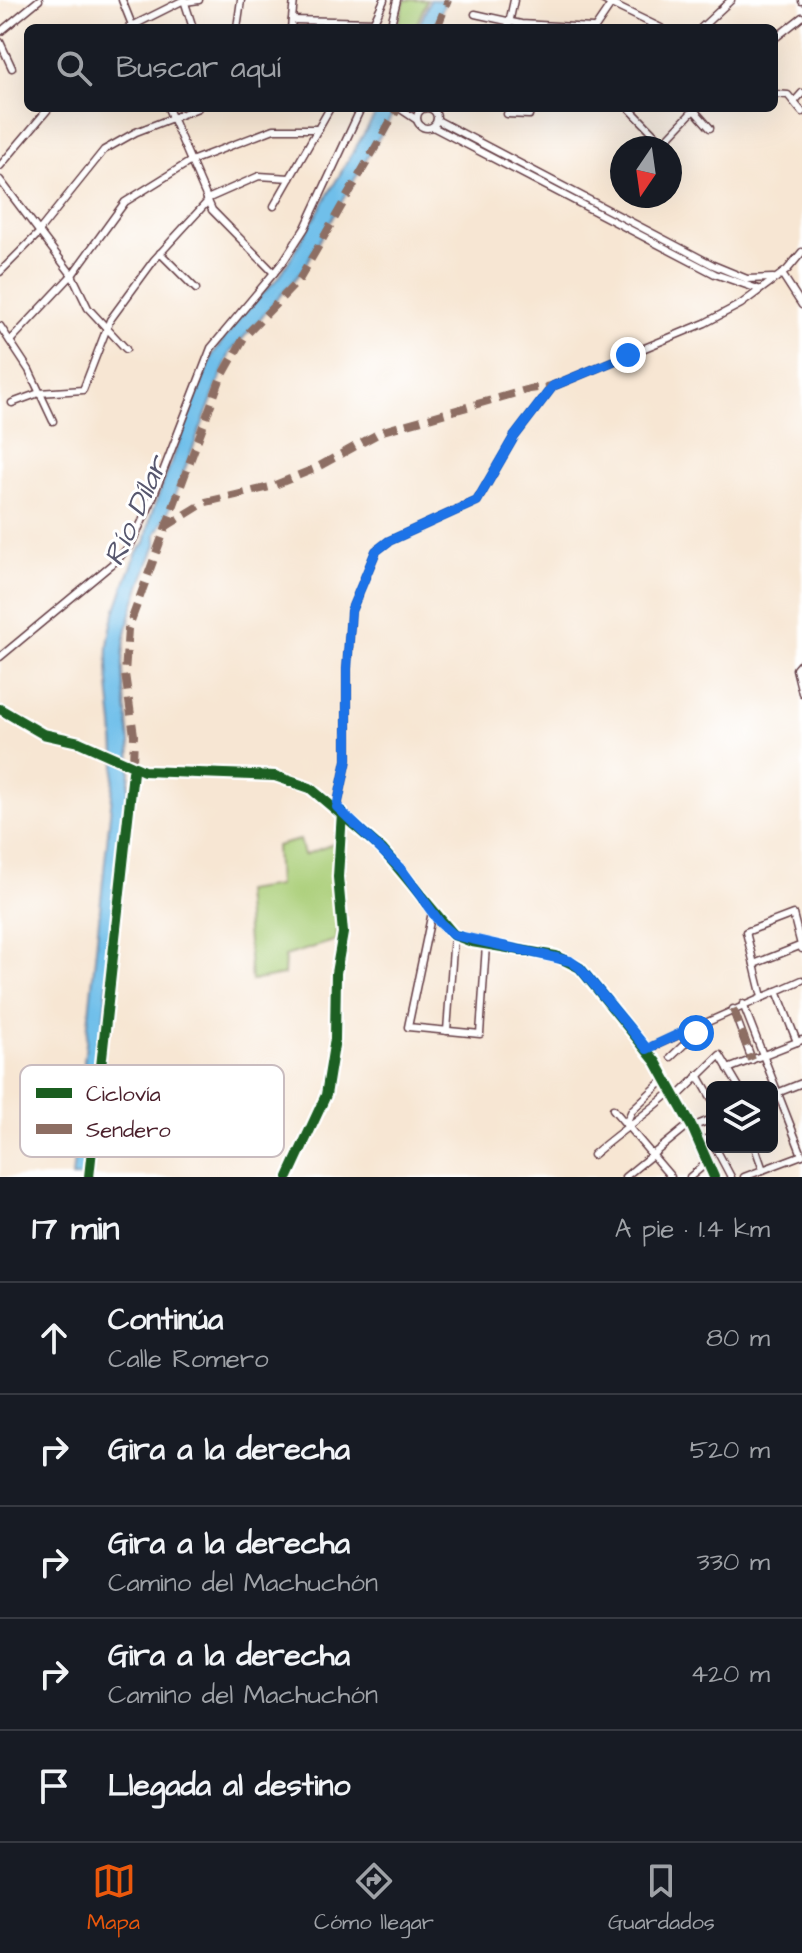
<!DOCTYPE html>
<html lang="es">
<head>
<meta charset="utf-8">
<style>
	body { margin:0; font-family:"Architects Daughter",sans-serif; background:#20242c; color:#f1f3f6 }
	.controls { position:absolute; right:24px; bottom:24px; display:grid; overflow:hidden; border-radius:12px; box-shadow:0 8px 32px #0002 }
	.controls button { width:72px; height:72px; display:grid; place-items:center; padding:0; border:0; border-bottom:2px solid #363941; background:#171b24; color:#f1f3f6; font:40px sans-serif }
	.compass { position:absolute; left:610px; top:136px; width:72px; height:72px; border-radius:50%; background:#171b24; box-shadow:0 8px 32px #0002; rotate:193deg }
	.stop { position:absolute; width:24px; height:24px; margin:-18px; border:6px solid #1a73e8; border-radius:50%; background:#fff }
	.stop.end { background:#1a73e8; border-color:#fff; box-shadow:0 2px 8px #0008 }
	.list { margin:0; padding:0; list-style:none }
	h2 { display:flex; justify-content:space-between; align-items:center; height:104px; margin:0; padding:0 32px; font-size:34px }
	h2 small { font-size:26px; font-weight:400; color:#9ea1a6 }
	.list li { display:grid; grid-template-columns:52px 1fr auto; gap:24px; align-items:center; box-sizing:border-box; height:112px; padding:0 32px; border-top:2px solid #363941 }
	.list b { display:block; font-size:30px; white-space:nowrap }
	.list p { margin:0; font-size:26px; white-space:nowrap; color:#9ea1a6 }
	.list em { font-size:26px; font-style:normal; color:#9ea1a6 }
	.icon { flex:none; width:44px; height:44px; fill:none; stroke:currentColor; stroke-width:2; stroke-linecap:round; stroke-linejoin:round }
	.map { position:relative; flex:none; width:802px; height:1177px; overflow:hidden }
	.search { position:absolute; background:#171b24; box-shadow:0 8px 32px #0002; left:24px; right:24px; top:24px; height:88px; display:flex; align-items:center; gap:20px; box-sizing:border-box; padding:0 28px; border-radius:12px; color:#9ea1a6; font-size:30px }
	.sheet { height:664px; background:#171b24 }
	nav { display:flex; justify-content:space-around; align-items:center; box-sizing:border-box; height:112px; border-top:2px solid #363941; background:#171b24; font-size:22px; color:#9ea1a6 }
	nav a { display:grid; justify-items:center; gap:4px }
	nav .on { color:#ea580c }
	.map>svg:first-child { display:block }
	.green { fill:#abcf79; stroke:#7a7752; stroke-width:2 }
	.water { fill:#6fbfea; stroke:#5c6f8a; stroke-width:2 }
	.lines { fill:none; stroke-linecap:round; stroke-linejoin:round }
	.minor-casing { stroke:#643d44; stroke-width:9 }
	.minor { stroke:#fff; stroke-width:6 }
	.quiet { stroke:#8d6e63; stroke-width:8; stroke-dasharray:16 8; stroke-linecap:butt }
	.cycleway-casing { stroke:#fff; stroke-width:15 }
	.cycleway { stroke:#1b5e20; stroke-width:10 }
	.route { stroke:#1a73e8; stroke-width:10 }
	.labels { text-anchor:middle; stroke-width:6; stroke-linejoin:round; paint-order:stroke }
	.water-label { font-size:30px; font-style:italic; fill:#57576e; stroke:#fff }
	.key { fill:#fff; stroke:#c9bcbf; stroke-width:2 }
	.key-label { font-size:22px; fill:#4a1f2b }
</style>
</head>
<body>
<div class="map">
<svg width="802" height="1177" viewBox="0 0 802 1177">
	<rect width="100%" height="100%" fill="#fff"/>
	<filter id="ink" filterUnits="userSpaceOnUse"><feTurbulence type="fractalNoise" baseFrequency=".0125" numOctaves="2"/><feDisplacementMap in="SourceGraphic" scale="16" xChannelSelector="R" yChannelSelector="G"/><feConvolveMatrix kernelMatrix="1 2 1 2 8 2 1 2 1" color-interpolation-filters="sRGB"/></filter>
	<filter id="wash" filterUnits="userSpaceOnUse"><feTurbulence type="fractalNoise" baseFrequency=".006" numOctaves="4" result="noise"/><feDisplacementMap in="SourceGraphic" scale="32" xChannelSelector="R" yChannelSelector="G"/><feGaussianBlur stdDeviation="1.8" result="paint"/><feColorMatrix in="noise" values="0 0 0 0 0 0 0 0 0 0 0 0 0 0 0 0 0 1.4 0 .05"/><feComposite in="paint" operator="in"/></filter>
	<g filter="url(#wash)">
		<rect width="100%" height="100%" fill="#f7e6d3"/>
		<g class="green">
			<polygon points="405,0 427,0 415,28 397,28"/>
			<polygon points="300,840 304,855 336,843 337,940 285,956 284,975 251,981 244,891 278,886 276,846"/>
		</g>
		<g class="water">
			<polygon points="430,0 446,0 434,28 418,28"/>
			<path d="M379,108H396L301,272L230,353L168,512L156,534V545C140,587 121,627 123,672C124,707 133,738 130,773L87,1177H72L115,766C116,726 106,687 108,647C111,614 126,583 137,552L145,543L151,515L213,354L242,315L280,276Z"/>
		</g>
	</g>
	<g filter="url(#ink)">
		<g class="lines">
			<defs>
				<g id="minor">
					<polyline points="122,0 132,25"/>
					<polyline points="184,0 193,28"/>
					<polyline points="603,0 661,28"/>
					<polyline points="802,0 802,1"/>
					<polyline points="185,2 199,0"/>
					<polyline points="475,14 521,24 592,28"/>
					<polyline points="292,20 373,22"/>
					<polyline points="128,28 184,0"/>
					<polyline points="237,28 241,0"/>
					<polyline points="291,28 294,0"/>
					<polyline points="371,28 384,0"/>
					<polyline points="390,28 397,0"/>
					<polyline points="508,28 514,0"/>
					<polyline points="595,28 614,0"/>
					<polyline points="701,28 731,0"/>
					<polyline points="0,32 39,0"/>
					<polyline points="774,39 802,17"/>
					<polyline points="0,42 12,68"/>
					<polyline points="774,94 788,95 802,112"/>
					<polyline points="794,102 802,93"/>
					<polyline points="168,108 212,210 274,273"/>
					<polyline points="399,108 417,120"/>
					<polyline points="629,108 663,143"/>
					<circle cx="427" cy="118" r="10"/>
					<polyline points="694,110 710,128"/>
					<polyline points="507,114 529,115 530,108"/>
					<polyline points="437,120 713,265 747,279 773,278"/>
					<polyline points="433,127 715,274 758,289"/>
					<polyline points="658,148 694,110"/>
					<polyline points="0,166 49,108"/>
					<polyline points="0,180 72,275 88,308 126,349"/>
					<polyline points="207,199 259,176 290,178"/>
					<polyline points="274,206 330,108"/>
					<polyline points="39,231 104,150 136,132 198,108"/>
					<polyline points="160,253 196,289"/>
					<polyline points="0,272 40,232"/>
					<polyline points="782,274 802,305"/>
					<polyline points="0,326 29,370 53,421"/>
					<polyline points="10,341 72,275 125,202 191,161 274,129 319,129"/>
					<polyline points="12,403 39,393 83,390 110,320 154,260 208,201"/>
					<polyline points="0,657 117,560 131,544 150,505 211,348 283,262 305,228 361,108"/>
					<polyline points="802,662 796,669 802,693"/>
					<polyline points="0,709 43,734 79,742 144,771 275,776 310,788 382,849 454,935 472,942 556,956 580,968 656,1062 692,1127 714,1177"/>
					<polyline points="337,807 347,760 347,669 351,611 376,551 389,541 477,501 514,437 553,386 705,323 741,304 787,270 802,252"/>
					<polyline points="432,912 408,1027 480,1034 486,945"/>
					<polyline points="754,964 802,945"/>
					<polyline points="777,991 797,1042"/>
					<polyline points="762,997 746,932 793,914 802,949"/>
					<polyline points="743,1004 802,1155"/>
					<polyline points="733,1009 752,1060"/>
					<polyline points="447,1031 454,935"/>
					<polyline points="647,1049 802,980"/>
					<polyline points="671,1057 696,1033 698,1025"/>
					<polyline points="728,1069 802,1040"/>
					<polyline points="698,1075 712,1099"/>
					<polyline points="772,1095 802,1083"/>
					<polyline points="676,1098 720,1055 739,1087"/>
					<polyline points="613,1109 671,1177"/>
					<polyline points="626,1124 632,1110 665,1079"/>
					<polyline points="692,1127 712,1119"/>
					<polyline points="699,1141 705,1139 712,1143"/>
					<polyline points="715,1147 731,1177"/>
					<polyline points="755,1147 763,1170"/>
					<path d="M593,1155C620,1131 646,1115 672,1091"/>
					<polyline points="625,1177 690,1124"/>
					<polyline points="690,1177 708,1162"/>
					<polyline points="744,1177 802,1155"/>
				</g>
			</defs>
			<use href="#minor" class="minor-casing"/>
			<use href="#minor" class="minor"/>
			<g class="quiet">
				<polyline points="437,28 448,0"/>
				<polyline points="165,527 206,502 270,487 314,469 383,431 530,389 553,386"/>
				<polyline points="133,763 134,735 125,674 128,629 220,380 245,336 299,280 398,108"/>
				<polyline points="733,1009 752,1060"/>
			</g>
			<defs>
				<g id="cycleway">
					<polyline points="0,709 43,734 79,742 144,771 275,776 310,788 382,849 454,935 472,942 556,956 580,968 656,1062 692,1127 714,1177"/>
					<polyline points="89,1177 133,772"/>
					<polyline points="288,1177 326,1095 335,1039 336,973 343,933 338,877 342,812"/>
				</g>
			</defs>
			<use href="#cycleway" class="cycleway-casing"/>
			<use href="#cycleway" class="cycleway"/>
		</g>
	</g>
	<g class="lines" filter="url(#ink)">
		<polyline class="route" points="628,355 553,386 514,437 477,501 389,541 376,551 351,611 347,669 347,760 337,807 402,870 440,923 454,935 570,961 580,968 647,1049 698,1025 696,1033"/>
	</g>
	<g class="labels">
		<g class="water-label">
			<text transform="translate(135 511) rotate(-66)" y="10">Río Dílar</text>
		</g>
	</g>
	<rect x="20" y="1065" width="264" height="92" rx="12" class="key"/>
	<rect x="36" y="1088" width="36" height="10" fill="#1b5e20"/>
	<rect x="36" y="1124" width="36" height="10" fill="#8d6e63"/>
	<g class="key-label">
		<text x="86" y="1101">Ciclovía</text>
		<text x="86" y="1137">Sendero</text>
	</g>
</svg>
<div class="controls">
<button><svg class="icon" aria-label="layers" viewBox="0 0 24 24"><path d="M12 4l9 5-9 5-9-5zM3 14l9 5 9-5"/></svg></button>
</div>
<svg class="compass" viewBox="-18 -18 36 36"><path d="M0-13l5 13h-10z" fill="#e53935"/><path d="M0 13l5-13h-10z" fill="#9ea1a6"/></svg>
<div class="stop" style="left:696px;top:1033px"></div>
<div class="stop end" style="left:628px;top:355px"></div>
<div class="search"><svg class="icon" aria-label="search" viewBox="0 0 24 24"><circle cx="10" cy="10" r="6"/><path d="M15 15l6 6"/></svg>Buscar aquí</div>
</div>
<section class="sheet">
<h2>17 min<small>A pie · 1.4 km</small></h2>
<ul class="list">
<li><svg class="icon" aria-label="ahead" viewBox="0 0 24 24"><path d="M12 20V5M6 11l6-6 6 6"/></svg><div><b>Continúa</b><p>Calle Romero</p></div><em>80 m</em></li>
<li><svg class="icon" aria-label="right" viewBox="0 0 24 24"><path d="M7 20v-9h11M14 6l5 5-5 5"/></svg><div><b>Gira a la derecha</b></div><em>520 m</em></li>
<li><svg class="icon" aria-label="right" viewBox="0 0 24 24"><path d="M7 20v-9h11M14 6l5 5-5 5"/></svg><div><b>Gira a la derecha</b><p>Camino del Machuchón</p></div><em>330 m</em></li>
<li><svg class="icon" aria-label="right" viewBox="0 0 24 24"><path d="M7 20v-9h11M14 6l5 5-5 5"/></svg><div><b>Gira a la derecha</b><p>Camino del Machuchón</p></div><em>420 m</em></li>
<li><svg class="icon" aria-label="arrive" viewBox="0 0 24 24"><path d="M6 21V4h12l-3 4 3 4H6"/></svg><div><b>Llegada al destino</b></div></li>
</ul>
</section>
<nav>
<a class="on"><svg class="icon" aria-label="map" viewBox="0 0 24 24"><path d="M3 6l6-2 6 2 6-2v14l-6 2-6-2-6 2zM9 4v14M15 6v14"/></svg>Mapa</a>
<a><svg class="icon" aria-label="directions" viewBox="0 0 24 24"><path d="M12 3l9 9-9 9-9-9zM9 14v-3h6M13 9l2 2-2 2"/></svg>Cómo llegar</a>
<a><svg class="icon" aria-label="saved" viewBox="0 0 24 24"><path d="M7 4h10v16l-5-4-5 4z"/></svg>Guardados</a>
</nav>
</body>
</html>
